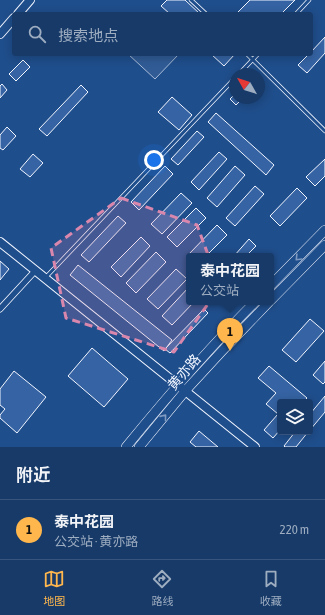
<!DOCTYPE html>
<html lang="zh">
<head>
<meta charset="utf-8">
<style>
	body { margin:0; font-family:"Asap Condensed","Noto Sans SC",sans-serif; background:#20416f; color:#f1f3f6 }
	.controls { position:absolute; right:12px; bottom:12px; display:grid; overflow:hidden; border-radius:4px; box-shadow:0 2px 10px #0003 }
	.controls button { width:36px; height:36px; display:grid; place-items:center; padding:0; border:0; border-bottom:1px solid #36547d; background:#173a69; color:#f1f3f6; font:20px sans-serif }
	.compass { position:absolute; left:229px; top:68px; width:36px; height:36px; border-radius:50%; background:#173a69; box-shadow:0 2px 10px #0003; rotate:309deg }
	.you { position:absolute; left:154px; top:160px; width:14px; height:14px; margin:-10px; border:3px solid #fff; border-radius:50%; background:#1a73e8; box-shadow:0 0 0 6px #1a73e833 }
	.badge { display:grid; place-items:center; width:26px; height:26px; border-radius:50%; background:#ffb74d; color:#111; font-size:13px; font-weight:700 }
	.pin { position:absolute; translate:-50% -33px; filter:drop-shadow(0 1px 2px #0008) }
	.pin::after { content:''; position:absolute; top:21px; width:14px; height:12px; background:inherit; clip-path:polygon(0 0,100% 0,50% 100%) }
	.popup { position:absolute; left:186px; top:253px; width:88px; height:52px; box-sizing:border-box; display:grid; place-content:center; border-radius:4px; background:#173a69; filter:drop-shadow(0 1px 3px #0005); font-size:13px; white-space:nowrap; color:#9eadc0 }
	.popup b { font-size:15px; color:#f1f3f6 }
	.popup::after { content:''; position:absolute; left:50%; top:100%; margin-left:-8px; border:8px solid transparent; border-top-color:#173a69 }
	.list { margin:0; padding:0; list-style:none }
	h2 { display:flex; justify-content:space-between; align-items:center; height:52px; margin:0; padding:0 16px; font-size:17px }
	h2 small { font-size:13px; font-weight:400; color:#9eadc0 }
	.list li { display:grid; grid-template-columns:26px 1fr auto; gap:12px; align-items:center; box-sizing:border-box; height:60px; padding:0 16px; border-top:1px solid #36547d }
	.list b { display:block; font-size:15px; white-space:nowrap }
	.list p { margin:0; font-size:13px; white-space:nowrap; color:#9eadc0 }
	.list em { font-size:13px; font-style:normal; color:#9eadc0 }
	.icon { flex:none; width:22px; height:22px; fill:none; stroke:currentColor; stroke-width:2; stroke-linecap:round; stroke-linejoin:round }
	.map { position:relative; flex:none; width:325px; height:447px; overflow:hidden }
	.search { position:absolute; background:#173a69; box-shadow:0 2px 10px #0003; left:12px; right:12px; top:12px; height:44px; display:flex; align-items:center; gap:10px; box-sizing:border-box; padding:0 14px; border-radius:4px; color:#9eadc0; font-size:15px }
	.sheet { height:112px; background:#173a69 }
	nav { display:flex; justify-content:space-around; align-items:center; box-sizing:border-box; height:56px; border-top:1px solid #36547d; background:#173a69; font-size:11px; color:#9eadc0 }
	nav a { display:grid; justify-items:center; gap:2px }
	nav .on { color:#ffb74d }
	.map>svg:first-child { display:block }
	.parking { fill:#305b95; stroke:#a8bbd7 }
	.building { fill:#3563a3; stroke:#f2f6ff }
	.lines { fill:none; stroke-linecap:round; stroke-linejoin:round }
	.lane-casing { stroke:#f2f6ff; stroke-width:4.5 }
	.street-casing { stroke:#f2f6ff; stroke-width:7 }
	.secondary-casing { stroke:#f2f6ff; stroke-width:10 }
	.primary-casing { stroke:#f2f6ff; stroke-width:10 }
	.lane { stroke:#1f4e8c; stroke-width:3 }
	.street { stroke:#1f4e8c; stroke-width:5.5 }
	.secondary { stroke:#1f4e8c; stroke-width:8 }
	.primary { stroke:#1f4e8c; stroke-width:9 }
	.oneway { stroke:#7e9ac0 }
	.marked { fill:#da87ad; fill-opacity:0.2; stroke:#da87ad; stroke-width:3; stroke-dasharray:8 5; stroke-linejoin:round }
	.labels { text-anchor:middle; stroke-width:3; stroke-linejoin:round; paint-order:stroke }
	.street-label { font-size:14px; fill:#f2f6ff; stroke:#1f4e8c }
</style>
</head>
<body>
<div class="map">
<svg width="325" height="447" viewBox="0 0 325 447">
	<rect width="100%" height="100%" fill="#1f4e8c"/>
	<polygon class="parking" points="128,54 179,54 155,79"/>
	<g class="building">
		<polygon points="167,0 185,0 200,14 170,14 161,6"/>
		<polygon points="250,0 295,0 281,14 236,14"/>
		<polygon points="325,37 325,53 307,73 298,65 309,54 311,54 311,52"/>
		<polygon points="211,54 235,54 224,66"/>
		<polygon points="23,60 30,67 16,81 9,74"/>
		<polygon points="2,84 7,90 0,98 0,86"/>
		<polygon points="81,85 88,92 47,136 39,129"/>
		<polygon points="235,94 235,98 243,98 236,105 230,99"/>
		<polygon points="172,97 192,115 179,130 158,112"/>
		<polygon points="216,113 274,165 266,175 208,122"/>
		<polygon points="7,127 16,136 3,150 0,148 0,135"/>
		<polygon points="197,131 204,137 178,165 171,159"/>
		<polygon points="219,152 227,159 199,190 191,182"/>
		<polygon points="33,154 43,163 30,177 20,169"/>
		<polygon points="325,159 325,176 315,186 306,177"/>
		<polygon points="165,166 173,174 139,210 131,202"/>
		<polygon points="235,166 245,175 217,207 207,198"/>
		<polygon points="255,186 264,194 235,226 226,218"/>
		<polygon points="297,188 307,198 280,226 270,216"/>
		<polygon points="181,193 192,203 162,234 151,224"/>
		<polygon points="196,208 206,218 177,247 167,237"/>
		<polygon points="118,216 126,223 89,262 81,255"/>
		<polygon points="217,225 227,235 206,256 191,256 189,254"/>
		<polygon points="141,237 150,246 121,277 111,267"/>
		<polygon points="249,239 256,246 246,256 234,256"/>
		<polygon points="156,252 166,262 136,293 126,283"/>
		<polygon points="0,261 9,269 0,280"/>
		<polygon points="78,265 172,340 164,351 70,275"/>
		<polygon points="176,269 187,279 158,309 147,299"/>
		<polygon points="189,287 189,302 194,302 172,325 162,316"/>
		<polygon points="204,309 208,313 170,353 165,349"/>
		<polygon points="310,319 324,331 296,362 282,350"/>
		<polygon points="92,348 128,379 104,407 68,376"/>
		<polygon points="325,361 325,382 323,384 313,375"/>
		<polygon points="269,366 307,398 303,402 280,402 280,430 273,438 264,430 278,414 266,404 276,393 258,378"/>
		<polygon points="14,371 46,397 17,433 0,418 0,415 5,409 0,405 0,389"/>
		<polygon points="325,396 325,412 310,430 310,414"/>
		<polygon points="199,431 218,447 196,447 190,442"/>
		<polygon points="295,432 308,432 296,447 285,447 284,446"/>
	</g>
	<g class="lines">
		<defs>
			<g id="lane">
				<polyline points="191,0 206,14"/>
				<polyline points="296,14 309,0"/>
				<polyline points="247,54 325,131"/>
				<polyline points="239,74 258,54"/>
				<polyline points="46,277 235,78"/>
			</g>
			<polyline id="street" points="0,309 35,271"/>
			<g id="secondary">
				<polyline points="18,14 30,0"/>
				<polyline points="0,34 14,18"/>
				<polyline points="0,242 255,447"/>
			</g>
			<g id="primary">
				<polyline points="271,285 325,230"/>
				<polyline points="271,300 325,245"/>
				<path d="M126,447C167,397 209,348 255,302"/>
				<polyline points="139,447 186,390 222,351 269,302"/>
			</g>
		</defs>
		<use href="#lane" class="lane-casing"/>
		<use href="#street" class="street-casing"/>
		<use href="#secondary" class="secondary-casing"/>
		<use href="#primary" class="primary-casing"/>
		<use href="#lane" class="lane"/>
		<use href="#street" class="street"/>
		<use href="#secondary" class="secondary"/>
		<use href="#primary" class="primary"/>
	</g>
	<defs><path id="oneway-chevron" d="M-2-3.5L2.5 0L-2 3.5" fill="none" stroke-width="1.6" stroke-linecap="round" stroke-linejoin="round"/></defs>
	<g class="oneway">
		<use href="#oneway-chevron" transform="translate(298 258) rotate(134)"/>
		<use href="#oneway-chevron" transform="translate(164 417) rotate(-51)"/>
	</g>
	<path class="marked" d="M121,198L197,225L220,287L174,352L66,318L51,248Z"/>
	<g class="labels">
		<g class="street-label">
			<text transform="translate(184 372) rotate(-49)" y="5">黄亦路</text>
		</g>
	</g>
</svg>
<div class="controls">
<button><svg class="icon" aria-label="layers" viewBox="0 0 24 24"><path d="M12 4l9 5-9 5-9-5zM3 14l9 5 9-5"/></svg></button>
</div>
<svg class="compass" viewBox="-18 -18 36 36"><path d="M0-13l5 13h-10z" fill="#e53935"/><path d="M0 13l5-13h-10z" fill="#9eadc0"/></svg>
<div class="you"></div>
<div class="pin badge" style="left:230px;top:351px">1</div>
<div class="popup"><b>泰中花园</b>公交站</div>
<div class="search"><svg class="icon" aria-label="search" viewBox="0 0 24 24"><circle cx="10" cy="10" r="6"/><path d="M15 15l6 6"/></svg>搜索地点</div>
</div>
<section class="sheet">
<h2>附近<small></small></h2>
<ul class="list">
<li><span class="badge">1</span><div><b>泰中花园</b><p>公交站 · 黄亦路</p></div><em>220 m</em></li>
</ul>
</section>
<nav>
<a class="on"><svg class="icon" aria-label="map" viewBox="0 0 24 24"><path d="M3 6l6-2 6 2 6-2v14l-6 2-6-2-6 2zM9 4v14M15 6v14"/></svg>地图</a>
<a><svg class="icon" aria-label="directions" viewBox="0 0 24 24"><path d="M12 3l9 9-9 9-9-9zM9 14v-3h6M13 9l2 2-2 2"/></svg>路线</a>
<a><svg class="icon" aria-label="saved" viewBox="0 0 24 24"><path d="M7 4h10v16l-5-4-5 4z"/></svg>收藏</a>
</nav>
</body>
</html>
